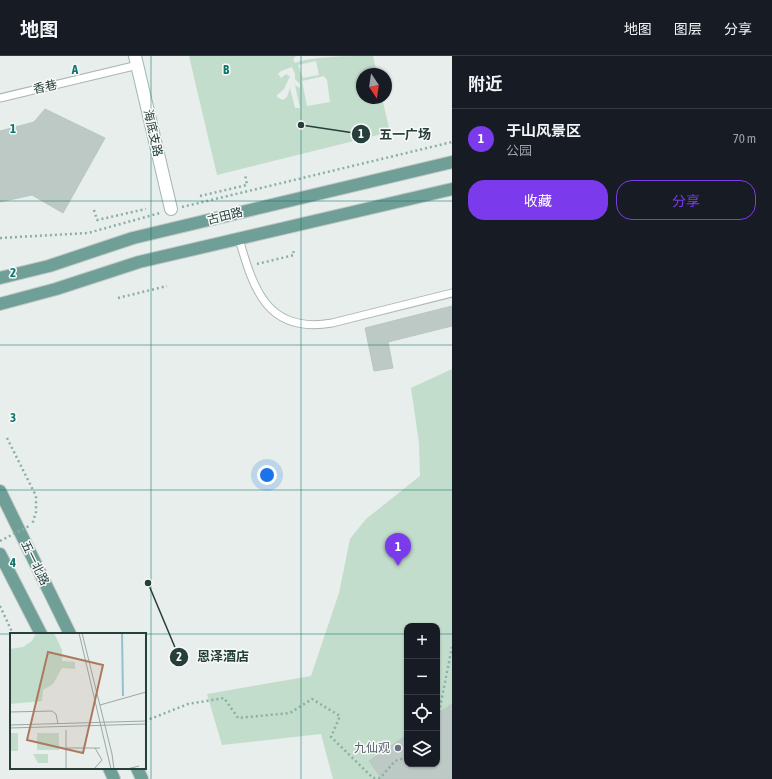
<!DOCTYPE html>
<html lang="zh">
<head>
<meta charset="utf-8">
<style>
	body { margin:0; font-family:"Asap Condensed","Noto Sans SC",sans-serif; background:#20242c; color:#f1f3f6 }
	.controls { position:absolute; right:12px; bottom:12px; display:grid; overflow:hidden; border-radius:8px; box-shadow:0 1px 3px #0004 }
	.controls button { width:36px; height:36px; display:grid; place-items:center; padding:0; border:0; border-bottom:1px solid #363941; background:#171b24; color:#f1f3f6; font:20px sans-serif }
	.compass { position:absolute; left:356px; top:12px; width:36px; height:36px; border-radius:50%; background:#171b24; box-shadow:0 1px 3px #0004; rotate:167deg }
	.you { position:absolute; left:267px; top:419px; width:14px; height:14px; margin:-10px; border:3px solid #fff; border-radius:50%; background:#1a73e8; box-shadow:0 0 0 6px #1a73e833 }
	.badge { display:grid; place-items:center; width:26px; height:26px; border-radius:50%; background:#7c3aed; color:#fff; font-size:13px; font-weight:700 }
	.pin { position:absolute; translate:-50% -33px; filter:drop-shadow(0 1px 2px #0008) }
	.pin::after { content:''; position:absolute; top:21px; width:14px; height:12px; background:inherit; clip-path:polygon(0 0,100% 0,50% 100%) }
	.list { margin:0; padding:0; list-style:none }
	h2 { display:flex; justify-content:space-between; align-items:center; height:52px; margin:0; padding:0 16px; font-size:17px }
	h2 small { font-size:13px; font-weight:400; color:#9ea1a6 }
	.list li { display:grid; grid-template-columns:26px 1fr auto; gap:12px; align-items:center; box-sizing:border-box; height:60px; padding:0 16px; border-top:1px solid #363941 }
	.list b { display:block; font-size:15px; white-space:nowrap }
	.list p { margin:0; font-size:13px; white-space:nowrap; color:#9ea1a6 }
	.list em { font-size:13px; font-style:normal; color:#9ea1a6 }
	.actions { display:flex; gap:8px; padding:12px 16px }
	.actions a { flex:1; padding:9px 0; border:1px solid #7c3aed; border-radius:16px; text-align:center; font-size:14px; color:#7c3aed }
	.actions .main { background:#7c3aed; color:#fff }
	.icon { flex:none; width:22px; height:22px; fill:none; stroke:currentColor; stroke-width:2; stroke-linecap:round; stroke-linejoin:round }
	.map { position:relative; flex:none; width:452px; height:723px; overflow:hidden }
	header { display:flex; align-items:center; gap:24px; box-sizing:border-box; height:56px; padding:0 20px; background:#171b24; border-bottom:1px solid #363941 }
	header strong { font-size:19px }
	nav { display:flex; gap:22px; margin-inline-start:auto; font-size:14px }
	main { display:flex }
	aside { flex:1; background:#171b24 }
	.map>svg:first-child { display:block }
	.green { fill:#c2ddcb; fill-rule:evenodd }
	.building { fill:#bcc9c4; stroke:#b9c7c2 }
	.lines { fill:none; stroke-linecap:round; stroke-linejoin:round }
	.lane-casing { stroke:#aab6b2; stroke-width:9 }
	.secondary-casing { stroke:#a3b6b0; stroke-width:14 }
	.primary-casing { stroke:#c3c9c8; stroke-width:14 }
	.path { stroke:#8aafa5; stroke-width:2.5; stroke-dasharray:2 3; stroke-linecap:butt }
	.lane { stroke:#fff; stroke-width:7 }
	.secondary { stroke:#fff; stroke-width:12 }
	.primary { stroke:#6f9f96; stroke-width:12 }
	.path-bridge { stroke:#8aafa5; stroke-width:2.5; stroke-dasharray:2 3; stroke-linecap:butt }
	.grid { fill:none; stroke:#0f766e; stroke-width:1; stroke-opacity:0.55 }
	.worship-dot { fill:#6b7280; stroke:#f7faf9; stroke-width:1.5 }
	.labels { text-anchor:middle; stroke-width:3; stroke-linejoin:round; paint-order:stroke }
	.street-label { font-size:12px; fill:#273f3a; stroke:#f7faf9 }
	.worship-label { font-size:12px; fill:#5b616d; stroke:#f7faf9; text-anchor:end }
	.inset-river { fill:none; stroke:#94c1cd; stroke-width:2 }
	.inset-road { fill:none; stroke:#9aa8a4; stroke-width:1 }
	.view { fill:#ad795e; fill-opacity:0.15; stroke:#ad795e; stroke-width:2 }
	.inset-edge { fill:none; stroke:#273f3a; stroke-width:2 }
	.grid-label { font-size:13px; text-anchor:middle; font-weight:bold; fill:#0f766e; stroke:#f7faf9; stroke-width:3; stroke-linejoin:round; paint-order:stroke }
	.leader { fill:none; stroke:#273f3a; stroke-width:1.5 }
	.callout-dot { fill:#273f3a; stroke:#f7faf9; stroke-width:1.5 }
	.mark-label { font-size:12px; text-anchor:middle; font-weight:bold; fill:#fff }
	.callout-label { font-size:13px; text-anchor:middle; font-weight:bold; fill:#273f3a; stroke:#f7faf9; stroke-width:3; stroke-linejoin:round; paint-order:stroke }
</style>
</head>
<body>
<header>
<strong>地图</strong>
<nav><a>地图</a><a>图层</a><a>分享</a></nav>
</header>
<main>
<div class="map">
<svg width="452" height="723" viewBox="0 0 452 723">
	<rect width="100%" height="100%" fill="#e7eeeb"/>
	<g class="green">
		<path d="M189,0H296L293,3L295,7C312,0 351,0 373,0L377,18H362V42H382L390,76L217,119ZM316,5L319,19L303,22L298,9ZM292,11L295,18V23L300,28V32L295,29L300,52H295L290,32L287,41L283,44L277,41V39L284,33L290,20L286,18L281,22L278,18L281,15ZM324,20L327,24L330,46L307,50L302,25Z"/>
		<path d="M452,313V723H333L321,678L222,689L207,638L311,620L339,537L350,483L366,463L420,420L419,387L411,332ZM407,570H437V708H407Z"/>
	</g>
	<g class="building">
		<polygon points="45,53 105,82 63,157 32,139 0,146 0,75 34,66"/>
		<polygon points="452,250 452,270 388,286 393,312 374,315 365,272"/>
		<polygon points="452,648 452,723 382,723 369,705 407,679 407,708 437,708 437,658"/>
	</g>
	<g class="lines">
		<defs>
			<g id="lane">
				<polyline points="0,42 138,9"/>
				<path d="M239,183C254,235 268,278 332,267L452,237"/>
			</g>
			<polyline id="secondary" points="135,0 171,153"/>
			<g id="primary">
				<polyline points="0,222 49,210 133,182 452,106"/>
				<polyline points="0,248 56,233 139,206 452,133"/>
				<polyline points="0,435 70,578"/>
				<polyline points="0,498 41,578"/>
				<polyline points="109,712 114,723"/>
				<polyline points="137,712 142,723"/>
			</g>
		</defs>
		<use href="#lane" class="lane-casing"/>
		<use href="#secondary" class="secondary-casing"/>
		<use href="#primary" class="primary-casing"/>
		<g class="path">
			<polyline points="200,140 247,129 245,118"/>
			<polyline points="182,151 452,86"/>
			<polyline points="94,154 97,164 146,153"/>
			<polyline points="0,182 88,177 160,157"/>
			<polyline points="257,208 294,199 293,194"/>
			<polyline points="118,242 167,230"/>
			<polyline points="7,382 36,440 36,456 32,469"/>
			<polyline points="0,550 13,578"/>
			<polyline points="145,665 188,648 224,642 238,662 290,657 312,643 340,660 331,681 373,722 380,722 395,705 407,701"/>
			<polyline points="437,666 452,591"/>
		</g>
		<use href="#lane" class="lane"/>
		<use href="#secondary" class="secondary"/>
		<use href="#primary" class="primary"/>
		<polyline class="path-bridge" points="0,485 31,469"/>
	</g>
	<path class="grid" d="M151,0V723M301,0V723M0,145H452M0,289H452M0,434H452M0,578H11M145,578H407M437,578H452"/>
	<circle class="worship-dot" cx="398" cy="692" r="4"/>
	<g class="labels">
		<g class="street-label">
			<text transform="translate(45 31) rotate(-13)" y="4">香巷</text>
			<text transform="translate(153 77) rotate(77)" y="4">海底支路</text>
			<text transform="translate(225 160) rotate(-14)" y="4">古田路</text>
			<text transform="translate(35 507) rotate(64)" y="4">五一北路</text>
		</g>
		<g class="worship-label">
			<text x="390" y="696">九仙观</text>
		</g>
	</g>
	<g transform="translate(10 577)">
		<rect width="136" height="136" fill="#e7eeeb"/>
		<path d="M26,0H44L52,17V28L65,29V36L52,35L43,51L33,57L32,68L0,71V16L13,14L22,8ZM0,100H8V118H0ZM27,100H49V117H27ZM23,121H38V130H28Z" fill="#c2ddcb"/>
		<path class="inset-river" d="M112,0L113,63"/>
		<path class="inset-road" d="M69,0L101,136M72,0L102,121M90,72L136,59M0,79L42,78L46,81L48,91M0,92L136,88M0,95L136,91M56,115H90M102,121L104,136M56,136V97M84,136L92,127L85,115M117,136L129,133"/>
		<path class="view" d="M38,19L93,32L73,120L17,107Z"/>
		<rect width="136" height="136" class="inset-edge"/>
	</g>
	<g class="grid-label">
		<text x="75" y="18">A</text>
		<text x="226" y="18">B</text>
		<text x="13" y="77">1</text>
		<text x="13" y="221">2</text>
		<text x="13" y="366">3</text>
		<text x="13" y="511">4</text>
	</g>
	<path class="leader" d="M301 69L361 78M148 527L179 601"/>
	<g class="callout-dot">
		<circle cx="301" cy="69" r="4"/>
		<circle cx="148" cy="527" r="4"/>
		<circle cx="361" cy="78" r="10"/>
		<circle cx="179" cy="601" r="10"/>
	</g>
	<g class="mark-label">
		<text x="361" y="82">1</text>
		<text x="179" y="605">2</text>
	</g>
	<g class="callout-label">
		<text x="405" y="83">五一广场</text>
		<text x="223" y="605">恩泽酒店</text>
	</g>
</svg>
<div class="controls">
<button>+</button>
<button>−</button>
<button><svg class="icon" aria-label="locate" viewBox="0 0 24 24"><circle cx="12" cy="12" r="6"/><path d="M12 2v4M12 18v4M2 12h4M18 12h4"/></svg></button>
<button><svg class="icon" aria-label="layers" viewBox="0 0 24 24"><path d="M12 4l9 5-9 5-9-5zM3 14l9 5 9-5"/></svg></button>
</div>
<svg class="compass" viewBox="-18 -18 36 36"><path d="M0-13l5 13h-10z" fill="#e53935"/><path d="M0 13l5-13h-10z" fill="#9ea1a6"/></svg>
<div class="you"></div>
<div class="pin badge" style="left:398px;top:510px">1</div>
</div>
<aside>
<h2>附近<small></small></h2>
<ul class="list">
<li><span class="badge">1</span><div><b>于山风景区</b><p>公园</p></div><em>70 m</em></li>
</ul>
<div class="actions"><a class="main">收藏</a><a>分享</a></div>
</aside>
</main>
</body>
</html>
